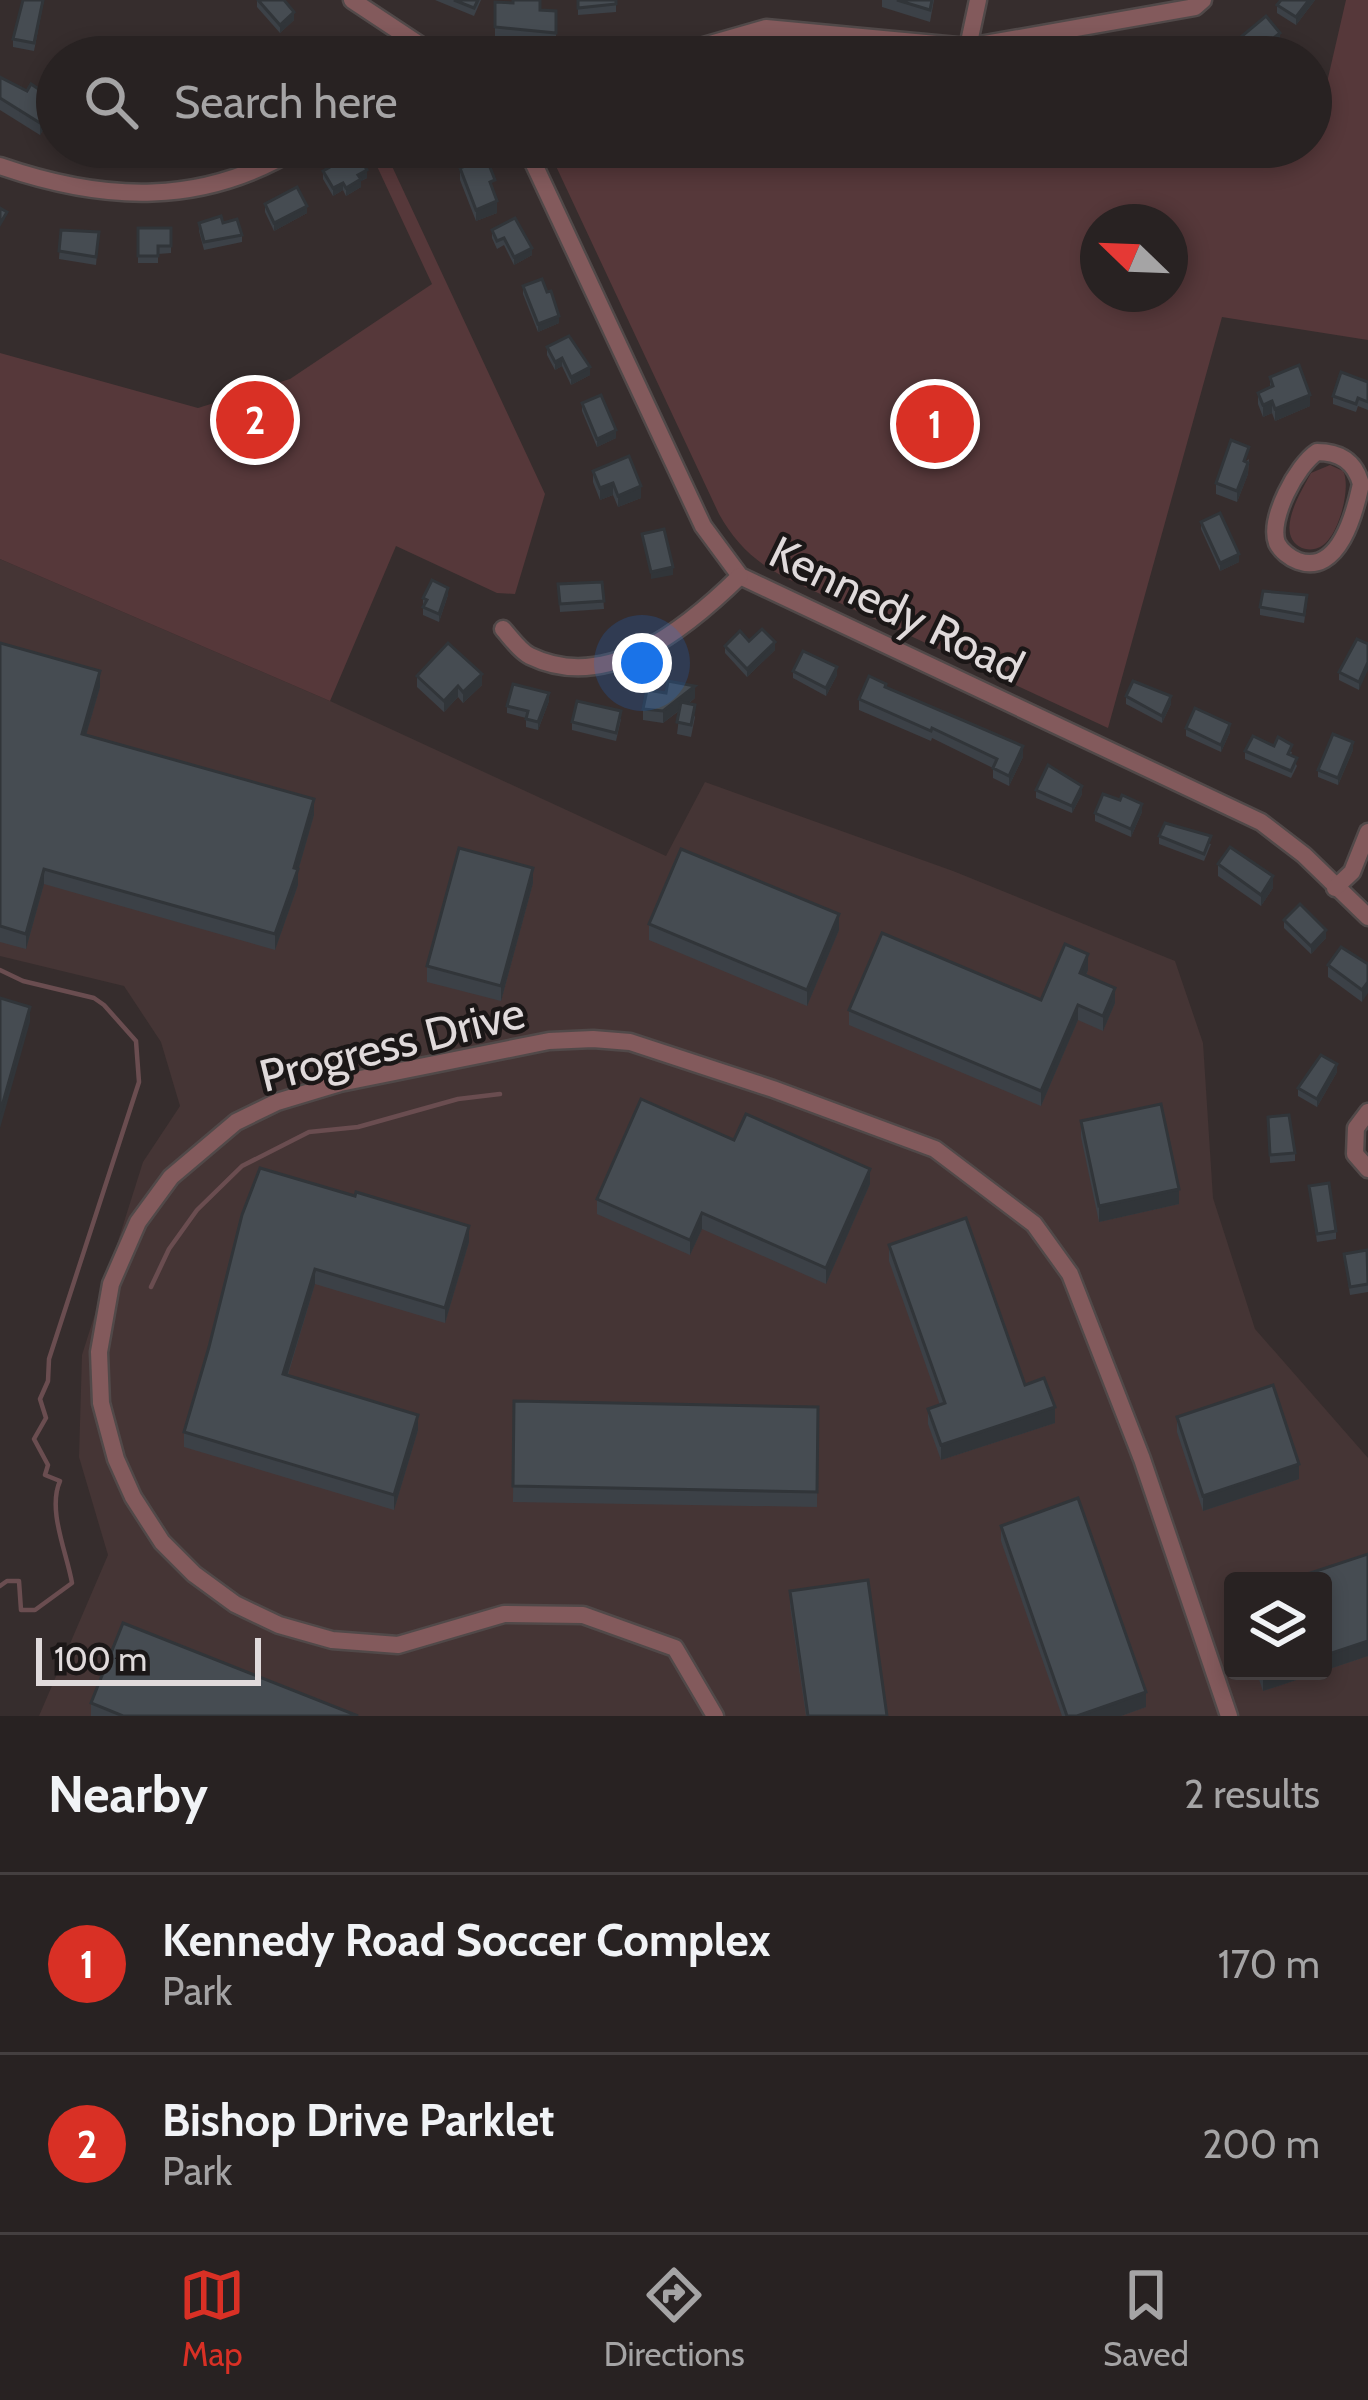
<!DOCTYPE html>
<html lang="en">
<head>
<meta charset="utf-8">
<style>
	body { margin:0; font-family:Cabin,sans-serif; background:#302a2a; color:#f1f3f6 }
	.controls { position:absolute; right:36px; bottom:36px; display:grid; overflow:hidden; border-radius:12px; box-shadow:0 6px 18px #0003 }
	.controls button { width:108px; height:108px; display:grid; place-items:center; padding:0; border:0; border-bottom:3px solid #443f40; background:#282222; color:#f1f3f6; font:60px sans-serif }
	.compass { position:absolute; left:1080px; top:204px; width:108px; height:108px; border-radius:50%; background:#282222; box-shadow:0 6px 18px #0003; rotate:293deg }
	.scale { position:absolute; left:36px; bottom:30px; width:225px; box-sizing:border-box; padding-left:12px; border:6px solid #e0dadb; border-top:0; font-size:33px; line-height:42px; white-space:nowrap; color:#e0dadb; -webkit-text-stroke:9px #1b1717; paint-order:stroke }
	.you { position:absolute; left:642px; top:663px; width:42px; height:42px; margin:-30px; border:9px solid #fff; border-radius:50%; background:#1a73e8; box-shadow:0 0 0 18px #1a73e833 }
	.badge { display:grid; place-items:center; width:78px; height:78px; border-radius:50%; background:#d93025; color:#fff; font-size:39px; font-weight:700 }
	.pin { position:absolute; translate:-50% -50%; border:6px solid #fff; box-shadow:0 3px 12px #0006 }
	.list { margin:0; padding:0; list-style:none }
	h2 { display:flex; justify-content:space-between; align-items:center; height:156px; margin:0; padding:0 48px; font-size:51px }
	h2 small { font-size:39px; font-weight:400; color:#a5a4a5 }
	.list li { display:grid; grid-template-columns:78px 1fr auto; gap:36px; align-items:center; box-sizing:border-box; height:180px; padding:0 48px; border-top:3px solid #443f40 }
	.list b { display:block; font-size:45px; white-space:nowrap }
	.list p { margin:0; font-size:39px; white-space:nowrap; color:#a5a4a5 }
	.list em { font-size:39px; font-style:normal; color:#a5a4a5 }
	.icon { flex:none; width:66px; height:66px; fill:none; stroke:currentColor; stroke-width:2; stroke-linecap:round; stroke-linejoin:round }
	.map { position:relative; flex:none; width:1368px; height:1716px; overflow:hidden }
	.search { position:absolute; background:#282222; box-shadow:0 6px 18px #0003; left:36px; right:36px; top:36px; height:132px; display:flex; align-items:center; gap:30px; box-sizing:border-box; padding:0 42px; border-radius:66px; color:#a5a4a5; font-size:45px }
	.sheet { height:516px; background:#282222 }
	nav { display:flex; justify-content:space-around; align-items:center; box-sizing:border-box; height:168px; border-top:3px solid #443f40; background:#282222; font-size:33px; color:#a5a4a5 }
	nav a { display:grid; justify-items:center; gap:6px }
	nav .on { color:#d93025 }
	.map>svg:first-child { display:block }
	.built { fill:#453535; fill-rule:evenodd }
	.green { fill:#56383a; fill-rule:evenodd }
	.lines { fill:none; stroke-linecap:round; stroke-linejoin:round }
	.stream { stroke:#6a4d50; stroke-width:4.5 }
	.minor-casing { stroke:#514949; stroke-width:21 }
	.minor { stroke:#835a5c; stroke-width:16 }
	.wall { fill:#3c4147 }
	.shaded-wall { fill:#313539 }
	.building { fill:#464c52; stroke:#313539; stroke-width:3 }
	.labels { text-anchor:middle; stroke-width:9; stroke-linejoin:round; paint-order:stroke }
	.street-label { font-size:45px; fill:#e0dadb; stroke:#1b1717 }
</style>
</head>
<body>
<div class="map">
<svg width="1368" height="1716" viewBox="0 0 1368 1716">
	<rect width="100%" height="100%" fill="#362d2d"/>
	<path class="built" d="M0,559L330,701L666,856L705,782L953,871L1175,961L1203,1043L1213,1198L1255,1329L1368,1458V1716H39L108,1555L79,1457L82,1355L143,1162L180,1106L161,1042L124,986L0,956ZM1233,1581H1323V1671H1233Z"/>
	<g class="green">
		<path d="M1346,0H1368V340L1222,317L1108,728L786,578C756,563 735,543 719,514L547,147H864L914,160L993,147H1311V94L1325,91ZM1098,222H1170V294H1098Z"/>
		<polygon points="765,43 802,45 852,56 684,57 726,47"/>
		<polygon points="368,147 383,147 545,494 515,594 497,593 396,546 330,701 0,559 0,353 198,408 290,379 432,284"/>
		<path d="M1330,465L1343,471C1352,487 1338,539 1320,547C1315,550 1307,550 1302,548C1273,535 1302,490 1311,473Z"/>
	</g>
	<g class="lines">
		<g class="stream">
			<path d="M0,970L23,981L94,998L104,1005L136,1041L139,1082L49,1359L48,1381L40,1399L46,1418L34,1439L48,1465L45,1475L60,1481C47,1510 67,1553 72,1583L35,1610H21L19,1581H7L0,1586"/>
			<polyline points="151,1287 169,1249 197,1210 242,1166 309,1132 358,1127 458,1099 500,1094"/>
		</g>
		<defs>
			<g id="minor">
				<polyline points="352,0 438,57"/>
				<polyline points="968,47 978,0"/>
				<polyline points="665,57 766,28 968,47 1195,7 1203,0"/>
				<polyline points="526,147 703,526 740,576 1261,822 1304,855 1368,917"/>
				<path d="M0,166C104,202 203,207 299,147"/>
				<path d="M1317,452C1340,452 1355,462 1361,484C1355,512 1339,576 1298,561C1290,558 1281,551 1277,543C1268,519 1297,465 1317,452Z"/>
				<path d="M503,629C511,638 520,651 530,656C608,694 688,627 740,576"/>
				<polyline points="1335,888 1352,872 1368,832"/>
				<polyline points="1368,1112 1356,1128 1355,1154 1368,1169"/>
				<polyline points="715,1716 675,1648 583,1615 504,1614 398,1645 332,1640 279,1625 235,1604 194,1574 162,1542 133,1497 116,1459 101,1403 99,1352 111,1284 138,1222 171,1177 236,1122 277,1102 340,1083 549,1041 593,1039 630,1042 773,1089 935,1149 1034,1224 1070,1274 1142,1459 1229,1716"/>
			</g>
		</defs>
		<use href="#minor" class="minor-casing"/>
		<use href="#minor" class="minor"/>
	</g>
	<g class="wall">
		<polygon points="44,0 34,51 13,47 13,39"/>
		<polygon points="257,0 294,20 280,33 257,7"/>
		<polygon points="435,0 481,0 474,16"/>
		<polygon points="578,0 616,0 616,12 578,15"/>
		<polygon points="882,0 934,0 930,22 882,7"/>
		<polygon points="1315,0 1296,25 1277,13 1277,5"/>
		<polygon points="495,2 540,10 556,11 556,45 495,38"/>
		<polygon points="0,77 43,100 51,117 40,135 0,110"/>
		<polygon points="410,147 440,147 421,163"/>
		<polygon points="346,163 367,178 361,181 361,187 346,196 343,190 333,196 323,179 323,171"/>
		<polygon points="460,168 495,192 494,192 497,213 476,221 460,180"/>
		<polygon points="265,204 307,213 274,231 265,212"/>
		<polygon points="199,223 223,223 242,235 242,242 204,250 199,231"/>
		<polygon points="138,228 171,228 171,253 158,254 158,263 138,263"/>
		<polygon points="61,230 99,232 96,265 59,259"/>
		<polygon points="492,230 532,255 514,265 504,245 497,249 492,238"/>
		<polygon points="523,286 559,323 538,332 523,294"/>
		<polygon points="547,347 590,375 571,385 562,366 555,370 547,355"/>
		<polygon points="1270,377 1310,406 1275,421 1272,413 1263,417 1258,404 1258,393 1270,388"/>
		<polygon points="1368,382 1368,410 1358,406 1356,412 1333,404 1333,396"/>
		<polygon points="582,403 616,438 597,447 582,411"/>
		<polygon points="1249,459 1248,474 1237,502 1216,494 1216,483"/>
		<polygon points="593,471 641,498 618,507 613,495 600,500 593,482"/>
		<polygon points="1201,522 1239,562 1220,571 1201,529"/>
		<polygon points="602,582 604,609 560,612 558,584"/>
		<polygon points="448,595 439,622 423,615 423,598"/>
		<polygon points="1307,603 1304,623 1260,615 1260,607"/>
		<polygon points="749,641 775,650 747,677 725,653 725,646"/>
		<polygon points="0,643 100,687 86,735 314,815 298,871 298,885 275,950 44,884 26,949 0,942"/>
		<polygon points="1368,644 1359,690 1339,680 1339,672"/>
		<polygon points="793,671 837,675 826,696 793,678"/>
		<polygon points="417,676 482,685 463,703 458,697 444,712 417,687"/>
		<polygon points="886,688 1023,757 1009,786 993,778 993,768 932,738 931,741 859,710 859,699"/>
		<polygon points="1126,696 1171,704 1162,723 1126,704"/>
		<polygon points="695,698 688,704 695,717 691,737 677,734 680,710 663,723 643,720 643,709"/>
		<polygon points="549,701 538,730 526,727 526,718 507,713 507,706"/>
		<polygon points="621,719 616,741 572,730 572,722"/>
		<polygon points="1186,728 1230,732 1221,752 1186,736"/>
		<polygon points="1274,746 1292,752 1291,755 1297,766 1291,778 1245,759 1245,751"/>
		<polygon points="1353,750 1338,785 1318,777 1318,770"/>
		<polygon points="1036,790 1082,794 1072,813 1036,798"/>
		<polygon points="1142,812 1131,837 1095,821 1095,813"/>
		<polygon points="1159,836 1211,844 1204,861 1159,844"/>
		<polygon points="1218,864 1273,888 1261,906 1218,876"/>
		<polygon points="533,883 501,1001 427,982 427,966"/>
		<polygon points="1284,920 1326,938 1311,954 1284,928"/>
		<polygon points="649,924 839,930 807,1006 649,940"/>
		<polygon points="1368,964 1362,1002 1328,977 1328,965"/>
		<polygon points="1088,970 1086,976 1115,1003 1103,1031 1078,1020 1041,1106 849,1025 849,1010 1041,1000"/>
		<polygon points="1337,1072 1317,1107 1298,1096 1298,1088"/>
		<polygon points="1268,1117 1295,1153 1295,1161 1270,1163"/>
		<polygon points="1081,1121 1179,1204 1099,1222 1081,1137"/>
		<polygon points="734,1140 870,1184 826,1284 702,1229 690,1255 597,1214 597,1199"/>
		<polygon points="1309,1186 1336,1231 1336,1239 1317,1242"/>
		<polygon points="355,1196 469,1242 445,1323 315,1284 288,1375 418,1430 394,1510 184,1447 184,1432"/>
		<polygon points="889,1245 1025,1385 1055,1423 941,1460 928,1424 928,1409 940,1405 889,1261"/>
		<polygon points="1344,1254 1368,1258 1368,1292 1350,1295"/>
		<polygon points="514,1401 818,1407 817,1507 513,1502"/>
		<polygon points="1177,1417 1299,1479 1203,1511 1177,1432"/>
		<polygon points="1001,1526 1146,1707 1121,1716 1062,1716 1001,1541"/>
		<polygon points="1368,1554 1368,1656 1263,1691 1256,1671 1323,1671"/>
		<polygon points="790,1591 887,1716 806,1716 790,1606"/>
		<polygon points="91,1703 358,1716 91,1716"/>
	</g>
	<g class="shaded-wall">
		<polygon points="1309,0 1315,0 1296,25 1296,17"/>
		<polygon points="294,12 294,20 280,33 280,25"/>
		<polygon points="1280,33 1280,45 1271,52 1271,57 1265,57 1265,45"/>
		<polygon points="51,105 51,117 40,135 40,123"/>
		<polygon points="426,147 440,147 421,163 421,152"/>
		<polygon points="367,170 367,178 361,181 361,187 346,196 346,188 358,175"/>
		<polygon points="343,183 343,190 333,196 333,188"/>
		<polygon points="497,201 497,213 476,221 476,210"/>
		<polygon points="307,206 307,213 274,231 274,223"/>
		<polygon points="532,248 532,255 514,265 514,257"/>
		<polygon points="559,316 559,323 538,332 538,324"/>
		<polygon points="562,358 562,366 555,370 555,362"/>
		<polygon points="590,367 590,375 571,385 571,377"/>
		<polygon points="1310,395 1310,406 1275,421 1275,409"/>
		<polygon points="1272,401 1272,413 1263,417 1263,405"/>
		<polygon points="616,430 616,438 597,447 597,439"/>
		<polygon points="1248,463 1248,474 1237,502 1237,491"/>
		<polygon points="613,483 613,495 600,500 600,488"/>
		<polygon points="641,486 641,498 618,507 618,496"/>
		<polygon points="1239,554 1239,562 1220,571 1220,563"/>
		<polygon points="673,567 673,575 651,579 651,572"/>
		<polygon points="448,588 448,595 439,622 439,614"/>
		<polygon points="775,642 775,650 747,677 747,669"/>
		<polygon points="1368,662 1368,670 1359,690 1359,682"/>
		<polygon points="837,667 837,675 826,696 826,688"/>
		<polygon points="100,671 100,687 82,749 82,734"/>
		<polygon points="482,674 482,685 463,703 463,692"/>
		<polygon points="458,686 458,697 444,712 444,701"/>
		<polygon points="695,686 695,698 663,723 663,711"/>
		<polygon points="549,693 549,701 538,730 538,722"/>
		<polygon points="1171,696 1171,704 1162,723 1162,716"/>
		<polygon points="1230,724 1230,732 1221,752 1221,745"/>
		<polygon points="1353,742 1353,750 1338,785 1338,778"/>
		<polygon points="1023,746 1023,757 1009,786 1009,776"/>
		<polygon points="1082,786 1082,794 1072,813 1072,806"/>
		<polygon points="314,799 314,815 298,871 298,885 275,950 275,934"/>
		<polygon points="1142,804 1142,812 1131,837 1131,829"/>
		<polygon points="533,868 533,883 501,1001 501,986"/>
		<polygon points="44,869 44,884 26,949 26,934"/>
		<polygon points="1273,876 1273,888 1261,906 1261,895"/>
		<polygon points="839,914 839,930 807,1006 807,990"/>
		<polygon points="1326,930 1326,938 1311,954 1311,946"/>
		<polygon points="1088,954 1088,970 1080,989 1080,973"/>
		<polygon points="1368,982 1368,993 1362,1002 1362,990"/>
		<polygon points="1115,988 1115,1003 1103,1031 1103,1016"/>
		<polygon points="1078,1005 1078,1020 1041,1106 1041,1091"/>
		<polygon points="30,1007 30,1022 0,1128 0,1113"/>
		<polygon points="1337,1064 1337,1072 1317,1107 1317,1099"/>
		<polygon points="870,1169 870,1184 826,1284 826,1268"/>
		<polygon points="1179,1189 1179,1204 1099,1222 1099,1206"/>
		<polygon points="702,1213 702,1229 690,1255 690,1240"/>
		<polygon points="469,1226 469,1242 445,1323 445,1308"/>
		<polygon points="315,1269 315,1284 283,1389 283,1374"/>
		<polygon points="1055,1407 1055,1423 941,1460 941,1445"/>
		<polygon points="418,1415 418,1430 394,1510 394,1495"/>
		<polygon points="1299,1464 1299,1479 1203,1511 1203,1496"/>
		<polygon points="1368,1641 1368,1656 1263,1691 1263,1676 1278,1671 1323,1671 1323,1656"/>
		<polygon points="1146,1692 1146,1707 1121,1716 1077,1716"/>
	</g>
	<g class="building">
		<polygon points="23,0 43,0 34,43 13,39"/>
		<polygon points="258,0 284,0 294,12 280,25"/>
		<polygon points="454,0 478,0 474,8"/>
		<polygon points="513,0 540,0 540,10 556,11 556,33 495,27 495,2 513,3"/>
		<polygon points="578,0 616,0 616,4 578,8"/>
		<polygon points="897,0 932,0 930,10"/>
		<polygon points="1281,0 1309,0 1296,17 1277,5"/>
		<polygon points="1266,16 1280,33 1265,45 1271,52 1265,57 1229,57 1224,51"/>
		<polygon points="331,38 343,57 303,57"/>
		<polygon points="1182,44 1186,57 1144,57 1144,55"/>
		<polygon points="0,77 27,91 31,84 43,92 39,98 51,105 40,123 0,98"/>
		<polygon points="359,156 367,170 358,175 361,179 346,188 343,183 333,188 323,171 344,159 346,163"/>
		<polygon points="486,157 495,180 490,182 497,201 476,210 460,168"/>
		<polygon points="297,187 307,206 274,223 265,204"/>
		<polygon points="0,208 7,212 0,224"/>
		<polygon points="221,216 223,223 237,219 242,235 204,242 199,223"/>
		<polygon points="515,218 532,248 514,257 504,238 497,241 492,230"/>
		<polygon points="138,228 171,228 171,246 158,246 158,256 138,256"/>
		<polygon points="61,230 99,232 96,257 59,251"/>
		<polygon points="542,279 547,292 551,291 559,316 538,324 523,286"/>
		<polygon points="569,336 590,367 571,377 562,358 555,362 547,347"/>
		<polygon points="1299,365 1310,395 1275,409 1272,401 1263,405 1258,393 1273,386 1270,377"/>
		<polygon points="1341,372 1368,382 1368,402 1358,398 1356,404 1333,396"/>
		<polygon points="601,395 616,430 597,439 582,403"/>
		<polygon points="1231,440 1249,447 1244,461 1248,463 1237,491 1216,483"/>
		<polygon points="629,456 641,486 618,496 613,483 600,488 593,471"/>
		<polygon points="1220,513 1239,554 1220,563 1201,522"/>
		<polygon points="664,529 673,567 651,572 642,534"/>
		<polygon points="432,580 448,588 439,614 423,607 427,600 423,598"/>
		<polygon points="602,582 604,601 560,604 558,584"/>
		<polygon points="1263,591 1307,595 1304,615 1260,607"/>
		<polygon points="762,629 775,642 747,669 725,646 740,631 749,641"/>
		<polygon points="1357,639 1368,644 1368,662 1359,682 1339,672"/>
		<polygon points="0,643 100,671 82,734 314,799 294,868 298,869 275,934 44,869 26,934 0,926"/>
		<polygon points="448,643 482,674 463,692 458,686 444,701 417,676"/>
		<polygon points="803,651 837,667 826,688 793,671"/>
		<polygon points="869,676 886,684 885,687 1023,746 1009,776 993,768 997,759 932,728 931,731 859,699"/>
		<polygon points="668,681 695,686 663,711 643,709 647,690 666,693"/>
		<polygon points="1133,681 1171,696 1162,716 1126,696"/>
		<polygon points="513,684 549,693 538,722 526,719 528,711 507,706"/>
		<polygon points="577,701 621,711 616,733 572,722"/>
		<polygon points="681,702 695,705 691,725 677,722"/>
		<polygon points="1195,708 1230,724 1221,745 1186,728"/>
		<polygon points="1333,734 1353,742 1338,778 1318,770"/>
		<polygon points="1253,736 1274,746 1278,737 1292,745 1288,754 1297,758 1291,771 1245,751"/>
		<polygon points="1048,765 1082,786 1072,806 1036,790"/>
		<polygon points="1103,794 1120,800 1122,795 1142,804 1131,829 1095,813"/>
		<polygon points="1165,823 1211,836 1204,854 1159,836"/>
		<polygon points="1230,847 1273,876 1261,895 1218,864"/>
		<polygon points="459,848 533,868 501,986 427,966"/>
		<polygon points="681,849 839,914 807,990 649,924"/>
		<polygon points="1300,904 1326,930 1311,946 1284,920"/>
		<polygon points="882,933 1041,1000 1065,944 1088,954 1080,973 1115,988 1103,1016 1078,1005 1041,1091 849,1010"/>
		<polygon points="1341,947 1368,964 1368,982 1362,990 1328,965"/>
		<polygon points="0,998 30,1007 0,1113"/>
		<polygon points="1321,1055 1337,1064 1317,1099 1298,1088"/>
		<polygon points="641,1099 734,1140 746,1114 870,1169 826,1268 702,1213 690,1240 597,1199"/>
		<polygon points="1161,1104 1179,1189 1099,1206 1081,1121"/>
		<polygon points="1289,1115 1295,1153 1270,1155 1268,1117"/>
		<polygon points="260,1168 355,1196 356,1192 469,1226 445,1308 315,1269 283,1374 418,1415 394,1495 184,1432 209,1347 242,1215"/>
		<polygon points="1329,1183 1336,1231 1317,1234 1309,1186"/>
		<polygon points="966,1218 1025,1385 1044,1378 1055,1407 941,1445 928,1409 945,1403 889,1245"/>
		<polygon points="1367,1250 1368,1284 1350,1287 1344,1254"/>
		<polygon points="1273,1385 1299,1464 1203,1496 1177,1417"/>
		<polygon points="514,1401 818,1407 817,1492 513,1486"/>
		<polygon points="1078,1498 1146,1692 1077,1716 1067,1716 1001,1526"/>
		<polygon points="1368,1554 1368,1641 1323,1656 1323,1581 1286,1581"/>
		<polygon points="868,1580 887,1716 808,1716 790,1591"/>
		<polygon points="123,1623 358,1716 123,1716 91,1703"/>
	</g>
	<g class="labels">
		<g class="street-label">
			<text transform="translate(897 609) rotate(26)" y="16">Kennedy Road</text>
			<text transform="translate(392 1044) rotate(-14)" y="16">Progress Drive</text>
		</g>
	</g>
</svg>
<div class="controls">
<button><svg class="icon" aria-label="layers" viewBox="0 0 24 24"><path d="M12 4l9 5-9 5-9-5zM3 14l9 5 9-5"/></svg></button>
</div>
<svg class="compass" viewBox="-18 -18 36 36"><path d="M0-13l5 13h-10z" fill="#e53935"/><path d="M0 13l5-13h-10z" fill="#a5a4a5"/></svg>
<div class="scale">100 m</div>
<div class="you"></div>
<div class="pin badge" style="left:935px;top:424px">1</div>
<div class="pin badge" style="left:255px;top:420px">2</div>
<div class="search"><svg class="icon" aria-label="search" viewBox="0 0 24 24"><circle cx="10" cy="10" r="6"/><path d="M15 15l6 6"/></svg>Search here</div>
</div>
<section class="sheet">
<h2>Nearby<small>2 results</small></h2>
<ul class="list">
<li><span class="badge">1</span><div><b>Kennedy Road Soccer Complex</b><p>Park</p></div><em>170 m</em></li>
<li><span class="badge">2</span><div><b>Bishop Drive Parklet</b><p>Park</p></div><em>200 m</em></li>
</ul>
</section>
<nav>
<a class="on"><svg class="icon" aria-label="map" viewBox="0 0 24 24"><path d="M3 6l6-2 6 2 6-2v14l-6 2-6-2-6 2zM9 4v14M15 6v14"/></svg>Map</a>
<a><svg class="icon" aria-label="directions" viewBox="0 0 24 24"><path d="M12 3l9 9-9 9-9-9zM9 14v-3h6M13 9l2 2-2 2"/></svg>Directions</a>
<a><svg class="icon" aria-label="saved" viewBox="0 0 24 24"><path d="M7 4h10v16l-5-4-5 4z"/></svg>Saved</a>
</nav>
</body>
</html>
